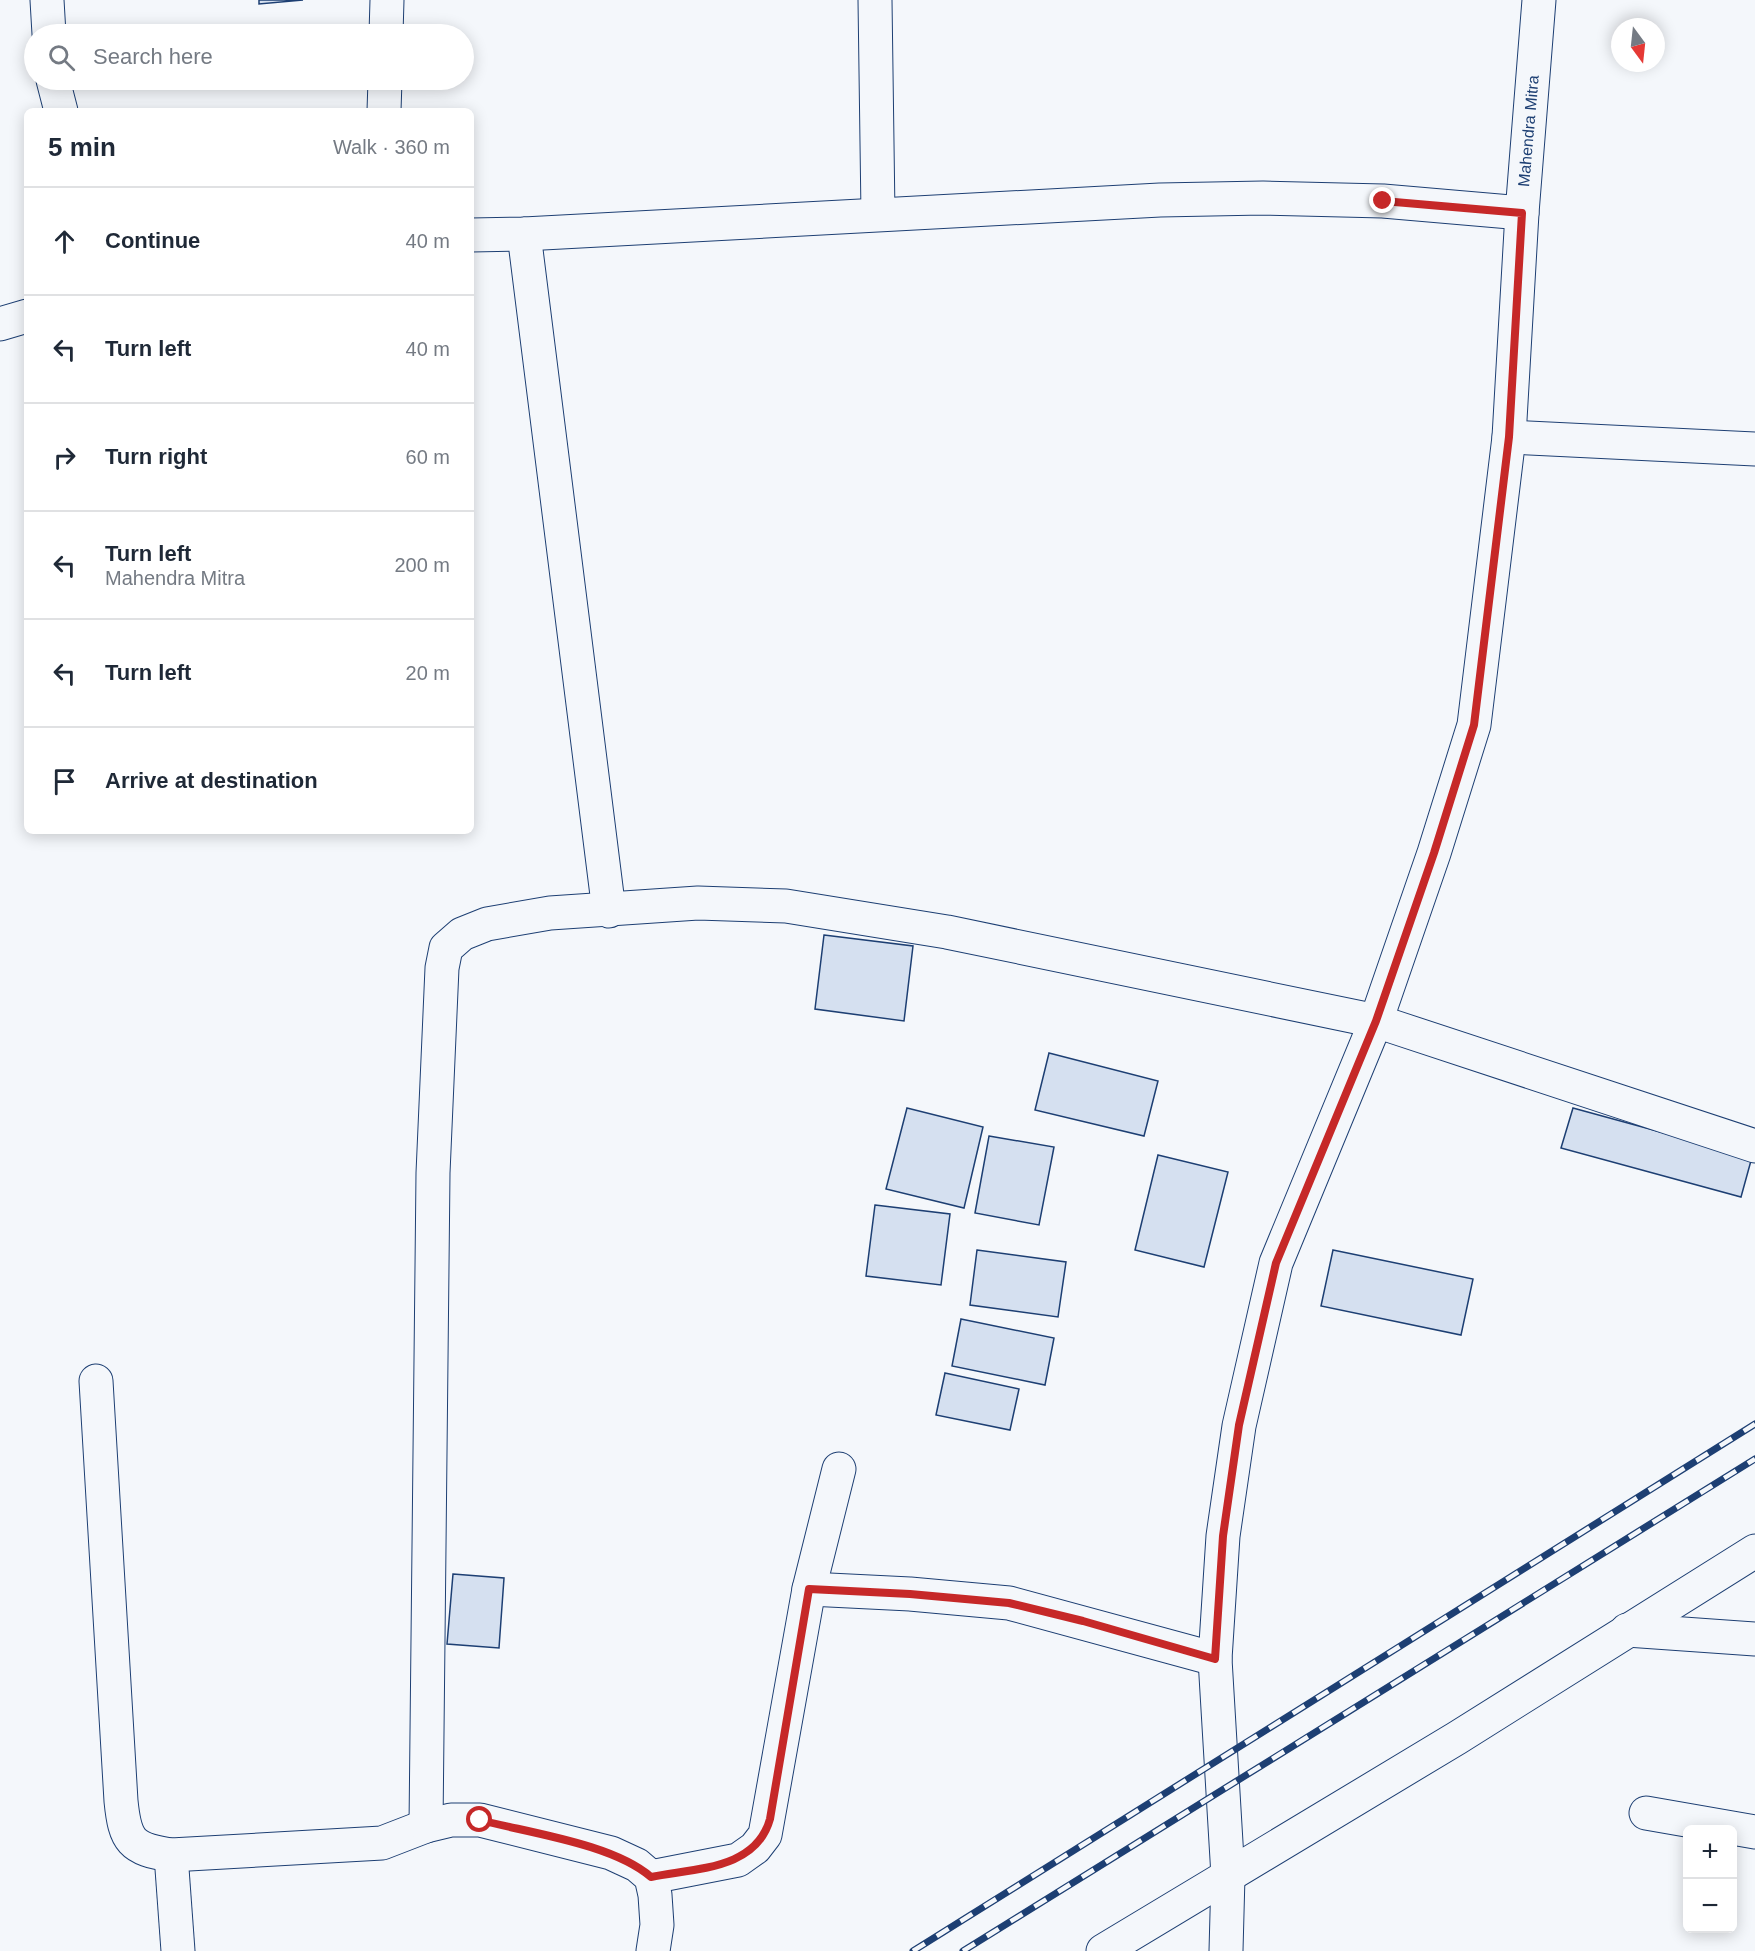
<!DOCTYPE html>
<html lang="en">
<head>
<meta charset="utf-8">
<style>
	body { margin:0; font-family:Helvetica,sans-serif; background:#f2f2f3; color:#1f2937 }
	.controls { position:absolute; right:18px; bottom:18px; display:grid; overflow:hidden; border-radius:9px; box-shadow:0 3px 15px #0003 }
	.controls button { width:54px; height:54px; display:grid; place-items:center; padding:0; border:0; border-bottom:2px solid #e0e1e3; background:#fff; color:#1f2937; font:30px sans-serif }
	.compass { position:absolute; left:1611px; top:18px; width:54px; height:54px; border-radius:50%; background:#fff; box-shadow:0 3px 15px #0003; rotate:165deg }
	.stop { position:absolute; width:18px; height:18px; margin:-14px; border:4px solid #c62828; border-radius:50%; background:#fff }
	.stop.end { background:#c62828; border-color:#fff; box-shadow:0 2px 6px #0008 }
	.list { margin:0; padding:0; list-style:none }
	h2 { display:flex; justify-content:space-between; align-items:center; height:78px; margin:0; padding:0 24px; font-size:26px }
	h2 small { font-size:20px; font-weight:400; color:#747a83 }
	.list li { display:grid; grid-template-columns:39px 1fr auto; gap:18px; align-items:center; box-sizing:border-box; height:108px; padding:0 24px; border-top:2px solid #e0e1e3 }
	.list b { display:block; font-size:22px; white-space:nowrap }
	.list p { margin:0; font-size:20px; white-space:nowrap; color:#747a83 }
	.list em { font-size:20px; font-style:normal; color:#747a83 }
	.icon { flex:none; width:33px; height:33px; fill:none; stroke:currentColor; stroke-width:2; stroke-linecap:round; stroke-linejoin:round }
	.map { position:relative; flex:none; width:1755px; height:1951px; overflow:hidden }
	.search { position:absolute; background:#fff; box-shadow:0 3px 15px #0003; left:24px; top:24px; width:450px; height:66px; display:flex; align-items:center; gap:15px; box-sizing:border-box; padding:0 21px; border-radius:33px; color:#747a83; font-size:22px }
	.panel { position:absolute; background:#fff; box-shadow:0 3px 15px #0003; left:24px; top:108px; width:450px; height:726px; border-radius:9px }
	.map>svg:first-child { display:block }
	.building { fill:#d5e0f0; stroke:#1d3f73; stroke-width:1.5 }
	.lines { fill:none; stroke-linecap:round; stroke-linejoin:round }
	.minor-casing { stroke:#1d3f73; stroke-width:35 }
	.secondary-casing { stroke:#1d3f73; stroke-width:35 }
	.minor { stroke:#f4f7fb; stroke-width:33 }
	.secondary { stroke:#f4f7fb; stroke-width:33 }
	.rail-casing { stroke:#1d3f73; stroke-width:7 }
	.rail { stroke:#f4f7fb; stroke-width:4.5; stroke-dasharray:14; stroke-linecap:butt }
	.route { stroke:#c62828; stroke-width:8 }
	.labels { text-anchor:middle; stroke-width:4.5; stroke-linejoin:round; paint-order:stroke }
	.street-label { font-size:16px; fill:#1d3f73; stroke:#f4f7fb }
</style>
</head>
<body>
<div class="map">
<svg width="1755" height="1951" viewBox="0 0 1755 1951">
	<rect width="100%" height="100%" fill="#f4f7fb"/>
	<g class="building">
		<polygon points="259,0 303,0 259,4"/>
		<polygon points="824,935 913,946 904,1021 815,1009"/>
		<polygon points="1049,1053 1158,1081 1144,1136 1035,1110"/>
		<polygon points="907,1108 983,1127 964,1208 886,1189"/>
		<polygon points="1573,1108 1752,1157 1741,1197 1561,1148"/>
		<polygon points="989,1136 1054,1147 1039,1225 975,1213"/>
		<polygon points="1158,1155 1228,1172 1204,1267 1135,1250"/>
		<polygon points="875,1205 950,1214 941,1285 866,1276"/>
		<polygon points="977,1250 1066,1262 1058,1317 970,1305"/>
		<polygon points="1333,1250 1473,1279 1461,1335 1321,1306"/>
		<polygon points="961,1319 1054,1338 1045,1385 952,1366"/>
		<polygon points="945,1373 1019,1389 1010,1430 936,1415"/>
		<polygon points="453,1574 504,1578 499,1648 447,1644"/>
	</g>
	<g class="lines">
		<defs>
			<g id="minor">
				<polyline points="47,0 49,34"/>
				<polyline points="875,0 878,214"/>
				<polyline points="386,34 387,0"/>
				<polyline points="53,80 61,111"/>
				<polyline points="384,111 385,80"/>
				<polyline points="524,234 609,911"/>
				<polyline points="471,235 524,234 1160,200 1263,198 1383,201 1522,213"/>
				<polyline points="0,324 27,316"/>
				<polyline points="1509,437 1755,449"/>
				<path d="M96,1381L121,1801C125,1841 131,1849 171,1855L382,1843L426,1826L451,1820H480L611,1853L637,1865L651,1877L655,1895L657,1925L653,1951"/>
				<polyline points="809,1589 910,1594 1009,1603 1215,1659"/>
				<polyline points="1627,1630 1755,1639"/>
				<polyline points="1646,1813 1755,1832"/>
				<polyline points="426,1826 433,1173 442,968 446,948 462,934 487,924 550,913 698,903 786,906 947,932 1376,1021 1755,1146"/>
				<polyline points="171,1855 178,1951"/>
				<polyline points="651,1877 738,1860 755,1848 765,1835 809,1589 839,1469"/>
				<polyline points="1103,1951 1457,1738 1755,1551"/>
			</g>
			<polyline id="secondary" points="1226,1951 1228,1876 1215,1659 1223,1536 1239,1426 1276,1263 1376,1021 1434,853 1474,725 1509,437 1522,213 1539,0"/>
		</defs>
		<use href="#minor" class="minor-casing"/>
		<use href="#secondary" class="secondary-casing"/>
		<use href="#minor" class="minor"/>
		<use href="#secondary" class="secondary"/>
		<defs>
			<g id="rail">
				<polyline points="913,1951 1755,1424"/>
				<polyline points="963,1951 1755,1459"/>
			</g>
		</defs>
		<use href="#rail" class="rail-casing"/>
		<use href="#rail" class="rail"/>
	</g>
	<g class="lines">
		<path class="route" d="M480,1820C530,1833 613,1844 651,1877C695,1868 756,1870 770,1819L809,1589L910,1594L1009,1603L1083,1621L1215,1659L1223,1536L1239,1425L1276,1263L1376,1021L1434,853L1474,725L1509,437L1522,213L1383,201"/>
	</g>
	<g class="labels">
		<g class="street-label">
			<text transform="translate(1528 131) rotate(-85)" y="6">Mahendra Mitra</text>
		</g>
	</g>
</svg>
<div class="controls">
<button>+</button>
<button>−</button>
</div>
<svg class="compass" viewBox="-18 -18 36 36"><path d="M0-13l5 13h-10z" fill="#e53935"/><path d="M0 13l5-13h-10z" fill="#747a83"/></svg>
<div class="stop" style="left:480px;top:1820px"></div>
<div class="stop end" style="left:1383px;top:201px"></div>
<div class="search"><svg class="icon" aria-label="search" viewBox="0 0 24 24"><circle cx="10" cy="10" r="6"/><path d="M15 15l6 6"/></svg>Search here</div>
<section class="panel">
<h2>5 min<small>Walk · 360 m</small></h2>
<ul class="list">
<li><svg class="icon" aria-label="ahead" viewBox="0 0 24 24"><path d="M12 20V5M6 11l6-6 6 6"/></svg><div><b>Continue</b></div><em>40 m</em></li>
<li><svg class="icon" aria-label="left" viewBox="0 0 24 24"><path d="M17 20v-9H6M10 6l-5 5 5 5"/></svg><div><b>Turn left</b></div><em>40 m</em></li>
<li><svg class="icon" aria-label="right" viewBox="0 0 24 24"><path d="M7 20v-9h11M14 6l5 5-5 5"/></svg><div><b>Turn right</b></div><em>60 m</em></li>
<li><svg class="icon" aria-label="left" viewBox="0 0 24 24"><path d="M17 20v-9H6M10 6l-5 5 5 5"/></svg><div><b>Turn left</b><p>Mahendra Mitra</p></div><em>200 m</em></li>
<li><svg class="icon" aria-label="left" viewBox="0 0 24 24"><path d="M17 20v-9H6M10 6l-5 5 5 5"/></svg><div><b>Turn left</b></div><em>20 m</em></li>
<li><svg class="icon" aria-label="arrive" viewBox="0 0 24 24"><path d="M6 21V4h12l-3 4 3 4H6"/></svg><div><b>Arrive at destination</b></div></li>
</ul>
</section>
</div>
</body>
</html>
